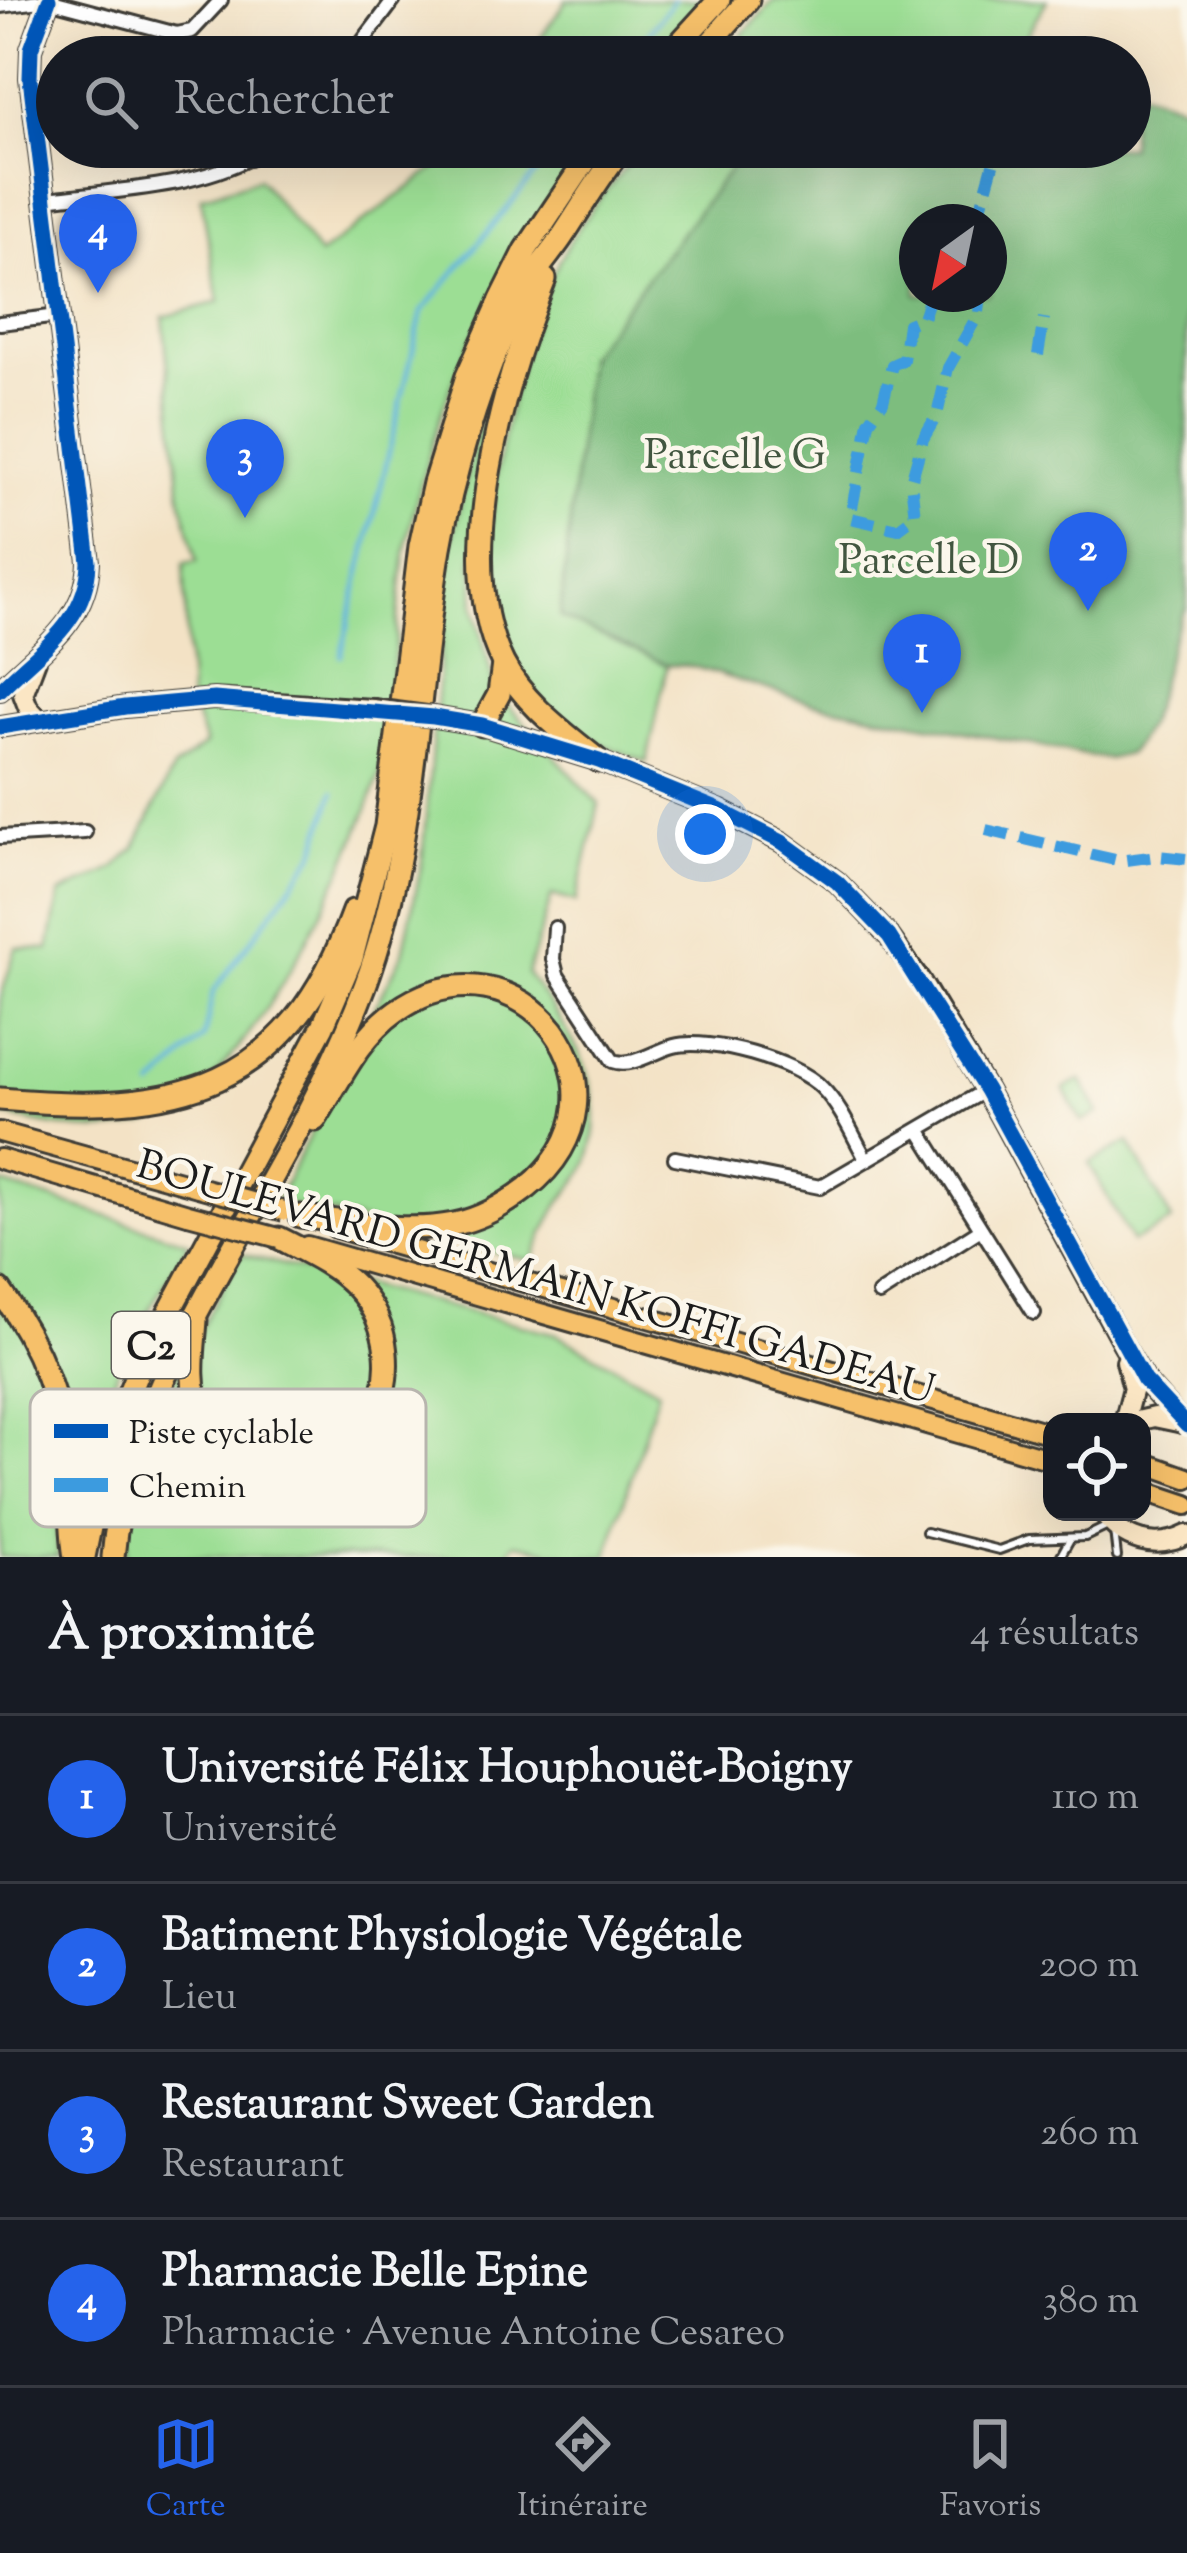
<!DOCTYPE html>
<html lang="fr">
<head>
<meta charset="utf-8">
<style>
	body { margin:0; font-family:"Sorts Mill Goudy",serif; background:#20242c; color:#f1f3f6 }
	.controls { position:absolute; right:36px; bottom:36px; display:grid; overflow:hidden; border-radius:24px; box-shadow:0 12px 48px #0002 }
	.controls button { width:108px; height:108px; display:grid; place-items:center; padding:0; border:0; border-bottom:3px solid #363941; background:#171b24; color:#f1f3f6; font:60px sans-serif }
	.compass { position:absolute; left:899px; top:204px; width:108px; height:108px; border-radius:50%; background:#171b24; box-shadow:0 12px 48px #0002; rotate:213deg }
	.you { position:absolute; left:705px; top:834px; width:42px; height:42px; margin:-30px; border:9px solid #fff; border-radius:50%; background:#1a73e8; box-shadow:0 0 0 18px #1a73e833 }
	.badge { display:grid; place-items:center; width:78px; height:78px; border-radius:50%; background:#2563eb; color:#fff; font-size:39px; font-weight:700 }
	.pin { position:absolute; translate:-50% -99px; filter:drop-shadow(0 3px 6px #0008) }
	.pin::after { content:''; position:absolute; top:63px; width:42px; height:36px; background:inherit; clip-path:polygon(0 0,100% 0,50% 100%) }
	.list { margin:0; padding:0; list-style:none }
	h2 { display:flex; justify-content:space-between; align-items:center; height:156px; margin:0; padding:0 48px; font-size:51px }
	h2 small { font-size:39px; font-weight:400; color:#9ea1a6 }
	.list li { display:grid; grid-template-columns:78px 1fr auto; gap:36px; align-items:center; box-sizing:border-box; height:168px; padding:0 48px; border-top:3px solid #363941 }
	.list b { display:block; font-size:45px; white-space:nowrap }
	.list p { margin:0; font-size:39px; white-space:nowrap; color:#9ea1a6 }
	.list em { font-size:39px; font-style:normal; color:#9ea1a6 }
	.icon { flex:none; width:66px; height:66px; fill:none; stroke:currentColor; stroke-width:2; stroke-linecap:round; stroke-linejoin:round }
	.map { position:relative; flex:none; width:1187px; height:1557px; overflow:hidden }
	.search { position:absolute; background:#171b24; box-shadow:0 12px 48px #0002; left:36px; right:36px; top:36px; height:132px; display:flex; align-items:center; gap:30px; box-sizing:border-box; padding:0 42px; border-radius:66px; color:#9ea1a6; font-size:45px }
	.sheet { height:828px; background:#171b24 }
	nav { display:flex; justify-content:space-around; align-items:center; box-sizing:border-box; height:168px; border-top:3px solid #363941; background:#171b24; font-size:33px; color:#9ea1a6 }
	nav a { display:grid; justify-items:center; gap:6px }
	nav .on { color:#2563eb }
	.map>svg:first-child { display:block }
	.green { fill:#9cde94; stroke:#5c7d58; stroke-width:3 }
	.forest { fill:#7dbd7e; stroke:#4c6c4d; stroke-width:3; fill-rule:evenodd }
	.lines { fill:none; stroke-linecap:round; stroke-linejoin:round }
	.stream { stroke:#64b5df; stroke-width:4.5 }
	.lane-casing { stroke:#3c3a35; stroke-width:12 }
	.street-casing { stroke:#3c3a35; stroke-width:18 }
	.secondary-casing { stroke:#3c3a35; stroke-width:24 }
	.primary-casing { stroke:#3c3a35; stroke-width:24 }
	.highway-casing { stroke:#3c3a35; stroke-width:27 }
	.lane { stroke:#fff; stroke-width:6 }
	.street { stroke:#fff; stroke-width:12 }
	.secondary { stroke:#fbe6c4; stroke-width:18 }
	.primary { stroke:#f6c06b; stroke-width:18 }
	.highway { stroke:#f6c06b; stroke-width:21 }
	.secondary-bridge-casing { stroke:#3c3a35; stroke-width:24; stroke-linecap:butt }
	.primary-bridge-casing { stroke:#3c3a35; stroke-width:24; stroke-linecap:butt }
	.secondary-bridge { stroke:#fbe6c4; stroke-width:18 }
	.primary-bridge { stroke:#f6c06b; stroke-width:18 }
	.quiet { stroke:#3c9bdf; stroke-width:12; stroke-dasharray:24 12; stroke-linecap:butt }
	.cycleway-casing { stroke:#fbf7ec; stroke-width:22 }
	.cycleway { stroke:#0057b8; stroke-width:15 }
	.labels { text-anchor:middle; stroke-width:9; stroke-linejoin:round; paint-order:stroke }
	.shield { fill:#fbf7ec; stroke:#5f5e5a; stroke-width:3 }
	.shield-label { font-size:39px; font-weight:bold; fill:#1c1c1c }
	.park-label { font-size:42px; fill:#425640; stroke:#fbf7ec }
	.street-label { font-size:42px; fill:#1c1c1c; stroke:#fbf7ec }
	.key { fill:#fbf7ec; stroke:#b8b5ae; stroke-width:3 }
	.key-label { font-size:33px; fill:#1c1c1c }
</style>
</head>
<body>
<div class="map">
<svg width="1187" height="1557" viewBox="0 0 1187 1557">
	<rect width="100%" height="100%" fill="#fbf7ec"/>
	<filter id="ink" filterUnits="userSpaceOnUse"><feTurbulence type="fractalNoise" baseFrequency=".00833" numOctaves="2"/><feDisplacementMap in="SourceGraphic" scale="24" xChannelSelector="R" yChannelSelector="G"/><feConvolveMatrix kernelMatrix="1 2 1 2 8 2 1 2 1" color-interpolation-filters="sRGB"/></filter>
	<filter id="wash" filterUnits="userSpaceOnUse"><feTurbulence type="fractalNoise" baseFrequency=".004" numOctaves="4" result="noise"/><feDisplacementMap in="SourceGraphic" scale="48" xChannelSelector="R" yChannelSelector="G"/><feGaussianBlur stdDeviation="2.7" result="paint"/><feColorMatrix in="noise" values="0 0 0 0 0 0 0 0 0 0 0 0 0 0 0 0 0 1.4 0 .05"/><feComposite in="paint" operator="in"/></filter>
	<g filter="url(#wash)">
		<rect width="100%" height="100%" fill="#f3e2c5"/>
		<g class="green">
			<polygon points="567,0 717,0 665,57 548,57 553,50 539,40"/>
			<polygon points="774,0 1047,0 1026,36 969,57 722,57"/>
			<path d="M464,147H585C527,239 465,330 434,437C425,471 413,507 407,543C401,575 399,609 396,642C391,683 392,730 381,769C352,864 249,1084 153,1121C105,1139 48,1126 0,1114V1000L16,948L49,949L60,894L115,868L135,848L173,769L205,745L189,696L184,563L197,561L181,497L163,317L219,302L201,197L259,178L319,255Z"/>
			<path d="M643,147H747L588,355L560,616L667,665L647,762C614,750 567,732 543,705C519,677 503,642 494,607C474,520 523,317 570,241C590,208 618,176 643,147Z"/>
			<path d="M510,351L473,559L475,606L495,691L599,804L576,902L552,895L527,974C571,1032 618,1096 584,1171C578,1182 568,1191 561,1201C549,1219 541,1241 532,1261L276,1201L403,953L422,861L450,551L474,442Z"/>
			<polygon points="1081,1080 1099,1113 1082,1122 1064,1089"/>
			<polygon points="1129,1142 1172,1221 1132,1242 1089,1163"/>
			<polygon points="0,1183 189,1242 128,1346 91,1438 55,1505 58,1557 0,1557"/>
			<path d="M241,1254L557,1334L658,1390L607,1557H576L515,1543L506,1557H126C132,1444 189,1350 241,1254Z"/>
		</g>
		<g class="forest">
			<polygon points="1026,36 1085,45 1092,57 969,57"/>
			<path d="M1130,88L1187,107V608C1159,653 1164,713 1128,754L1107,759L812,703L692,666L667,665L560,617L588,355L747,147H1130ZM917,222H989V294H917Z"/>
		</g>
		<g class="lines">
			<g class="stream">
				<polyline points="631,57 674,0"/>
				<polyline points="341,656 422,312 557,147"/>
				<polyline points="153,1088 204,1037 213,992 314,855 334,792"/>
			</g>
		</g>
	</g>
	<g filter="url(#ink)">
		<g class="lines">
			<defs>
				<g id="lane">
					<polyline points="1114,1531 1117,1557"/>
					<polyline points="926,1532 999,1550 1029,1539 1085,1537 1108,1526"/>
					<polyline points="1060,1557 1070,1539"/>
				</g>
				<g id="street">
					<polyline points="0,6 48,0 177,34 192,31 221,0"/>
					<polyline points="351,57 394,0"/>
					<path d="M47,199C122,189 204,189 269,147"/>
					<polyline points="0,323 59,316"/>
					<polyline points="0,837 85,832"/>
					<path d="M555,928L553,959L557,975L613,1061C633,1068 654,1051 674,1046C709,1037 797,1061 822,1088C841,1107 853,1136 866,1159"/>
					<polyline points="920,1131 1034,1313"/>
					<polyline points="675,1158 820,1187 986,1090"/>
					<polyline points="879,1294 981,1229"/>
				</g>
				<g id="secondary">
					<polyline points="36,660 23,694 28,707 39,719"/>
					<path d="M0,690C39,650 87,623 89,562L30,78L31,49L49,0"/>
					<polyline points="434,717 482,725 599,761 719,810 782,842 837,882 889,936 920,980 986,1090 1123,1344 1144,1380 1182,1423"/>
					<polyline points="0,727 125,707 214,699 373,709"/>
					<polyline points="1124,1422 1133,1388 1126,1361"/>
					<polyline points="1132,1422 1154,1417 1183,1423"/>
					<path d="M1102,1512C1123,1541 1155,1551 1187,1535"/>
				</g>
				<g id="primary">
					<polyline points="0,1132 198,1187"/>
					<polyline points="0,1159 188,1214"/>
					<polyline points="336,1228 1052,1434"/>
					<polyline points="307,1246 1052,1460"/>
					<polyline points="1142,1462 1187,1478"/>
					<polyline points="1142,1490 1187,1505"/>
				</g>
				<g id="highway">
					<polyline points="667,57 719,0"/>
					<polyline points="698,57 748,0"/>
					<path d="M545,279C505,379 451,561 503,663C524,704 565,733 599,761"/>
					<polyline points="482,725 499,694 503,664"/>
					<path d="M0,1099C178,1115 287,1092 353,911"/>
					<path d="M300,1216C351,1222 403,1234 454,1224C481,1219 506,1204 527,1188C649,1090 519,924 396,1011C359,1037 339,1082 315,1120"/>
					<path d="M0,1290C40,1345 63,1404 69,1472C72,1501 70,1529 75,1557"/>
					<path d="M196,1320C194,1350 188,1383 200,1411C209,1433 229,1452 251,1461C359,1503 430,1366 356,1287C335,1265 306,1252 279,1238"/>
					<polyline points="84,1557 106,1449 139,1368 323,1026 352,958 386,826 420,546 434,483 467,376 501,300 526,250 595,147"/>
					<path d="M113,1557C123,1445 176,1350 229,1254C278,1168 330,1079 365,986C417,845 415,695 440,548C454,467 489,352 530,281C539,266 552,252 562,237C582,207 600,175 623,147"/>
				</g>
			</defs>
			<use href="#lane" class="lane-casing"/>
			<use href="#street" class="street-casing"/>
			<use href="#secondary" class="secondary-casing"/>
			<use href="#primary" class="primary-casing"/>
			<use href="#highway" class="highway-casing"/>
			<use href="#lane" class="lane"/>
			<use href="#street" class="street"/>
			<use href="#secondary" class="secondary"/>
			<use href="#primary" class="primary"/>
			<use href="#highway" class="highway"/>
			<defs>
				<polyline id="secondary-bridge" points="373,709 434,717"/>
				<g id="primary-bridge">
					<polyline points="198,1187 284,1211"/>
					<polyline points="188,1214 279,1238"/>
				</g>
			</defs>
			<use href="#secondary-bridge" class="secondary-bridge-casing"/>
			<use href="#primary-bridge" class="primary-bridge-casing"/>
			<use href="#secondary-bridge" class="secondary-bridge"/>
			<use href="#primary-bridge" class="primary-bridge"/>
			<g class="quiet">
				<polyline points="977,222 998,147"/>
				<polyline points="931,294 923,318 908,324 903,360 892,365 883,402 869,422 850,518 898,529 915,516 911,482 923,439 937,415 948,368 979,313 980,302"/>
				<polyline points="1038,355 1044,318"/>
				<polyline points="986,830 1119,861 1157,856 1187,859"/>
			</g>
			<defs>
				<g id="cycleway">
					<path d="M0,690C39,650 87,623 89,562L30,78L31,49L49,0"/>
					<polyline points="0,727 125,707 214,699 434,717 482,725 599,761 719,810 782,842 837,882 889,936 986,1090 1144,1380 1187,1426"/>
				</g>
			</defs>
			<use href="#cycleway" class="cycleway-casing"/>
			<use href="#cycleway" class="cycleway"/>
		</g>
	</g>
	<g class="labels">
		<rect class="shield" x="112" y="1312" width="78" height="66" rx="9"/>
		<g class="shield-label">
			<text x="151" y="1359">C2</text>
		</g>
		<g class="park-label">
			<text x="735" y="468">Parcelle G</text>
			<text x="929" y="573">Parcelle D</text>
		</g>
		<g class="street-label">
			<text transform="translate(536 1275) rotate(16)" y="15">BOULEVARD GERMAIN KOFFI GADEAU</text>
		</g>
	</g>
	<rect x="30" y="1389" width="396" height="138" rx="18" class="key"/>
	<rect x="54" y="1424" width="54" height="14" fill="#0057b8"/>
	<rect x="54" y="1478" width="54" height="14" fill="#3c9bdf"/>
	<g class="key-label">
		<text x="129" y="1443">Piste cyclable</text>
		<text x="129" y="1497">Chemin</text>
	</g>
</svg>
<div class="controls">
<button><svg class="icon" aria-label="locate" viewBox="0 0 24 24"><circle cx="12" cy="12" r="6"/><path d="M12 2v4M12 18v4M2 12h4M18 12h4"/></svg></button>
</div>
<svg class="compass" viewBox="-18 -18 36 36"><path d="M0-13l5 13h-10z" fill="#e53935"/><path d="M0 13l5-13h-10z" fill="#9ea1a6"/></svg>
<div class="you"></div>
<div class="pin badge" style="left:922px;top:713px">1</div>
<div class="pin badge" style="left:1088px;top:611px">2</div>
<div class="pin badge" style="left:245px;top:518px">3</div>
<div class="pin badge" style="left:98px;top:293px">4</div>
<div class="search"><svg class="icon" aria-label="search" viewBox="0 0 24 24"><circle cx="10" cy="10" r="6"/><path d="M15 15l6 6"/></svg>Rechercher</div>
</div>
<section class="sheet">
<h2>À proximité<small>4 résultats</small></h2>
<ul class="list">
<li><span class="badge">1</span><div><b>Université Félix Houphouët-Boigny</b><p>Université</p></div><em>110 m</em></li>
<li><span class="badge">2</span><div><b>Batiment Physiologie Végétale</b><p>Lieu</p></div><em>200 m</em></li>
<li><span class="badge">3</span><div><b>Restaurant Sweet Garden</b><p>Restaurant</p></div><em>260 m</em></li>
<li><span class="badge">4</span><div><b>Pharmacie Belle Epine</b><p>Pharmacie · Avenue Antoine Cesareo</p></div><em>380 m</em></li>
</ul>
</section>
<nav>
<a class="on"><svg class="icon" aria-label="map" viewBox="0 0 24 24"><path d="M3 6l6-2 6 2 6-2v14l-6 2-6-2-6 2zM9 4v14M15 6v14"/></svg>Carte</a>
<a><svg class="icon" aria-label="directions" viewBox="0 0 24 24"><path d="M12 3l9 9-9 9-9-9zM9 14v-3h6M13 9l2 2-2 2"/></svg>Itinéraire</a>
<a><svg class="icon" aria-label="saved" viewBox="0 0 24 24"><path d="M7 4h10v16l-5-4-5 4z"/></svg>Favoris</a>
</nav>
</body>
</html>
